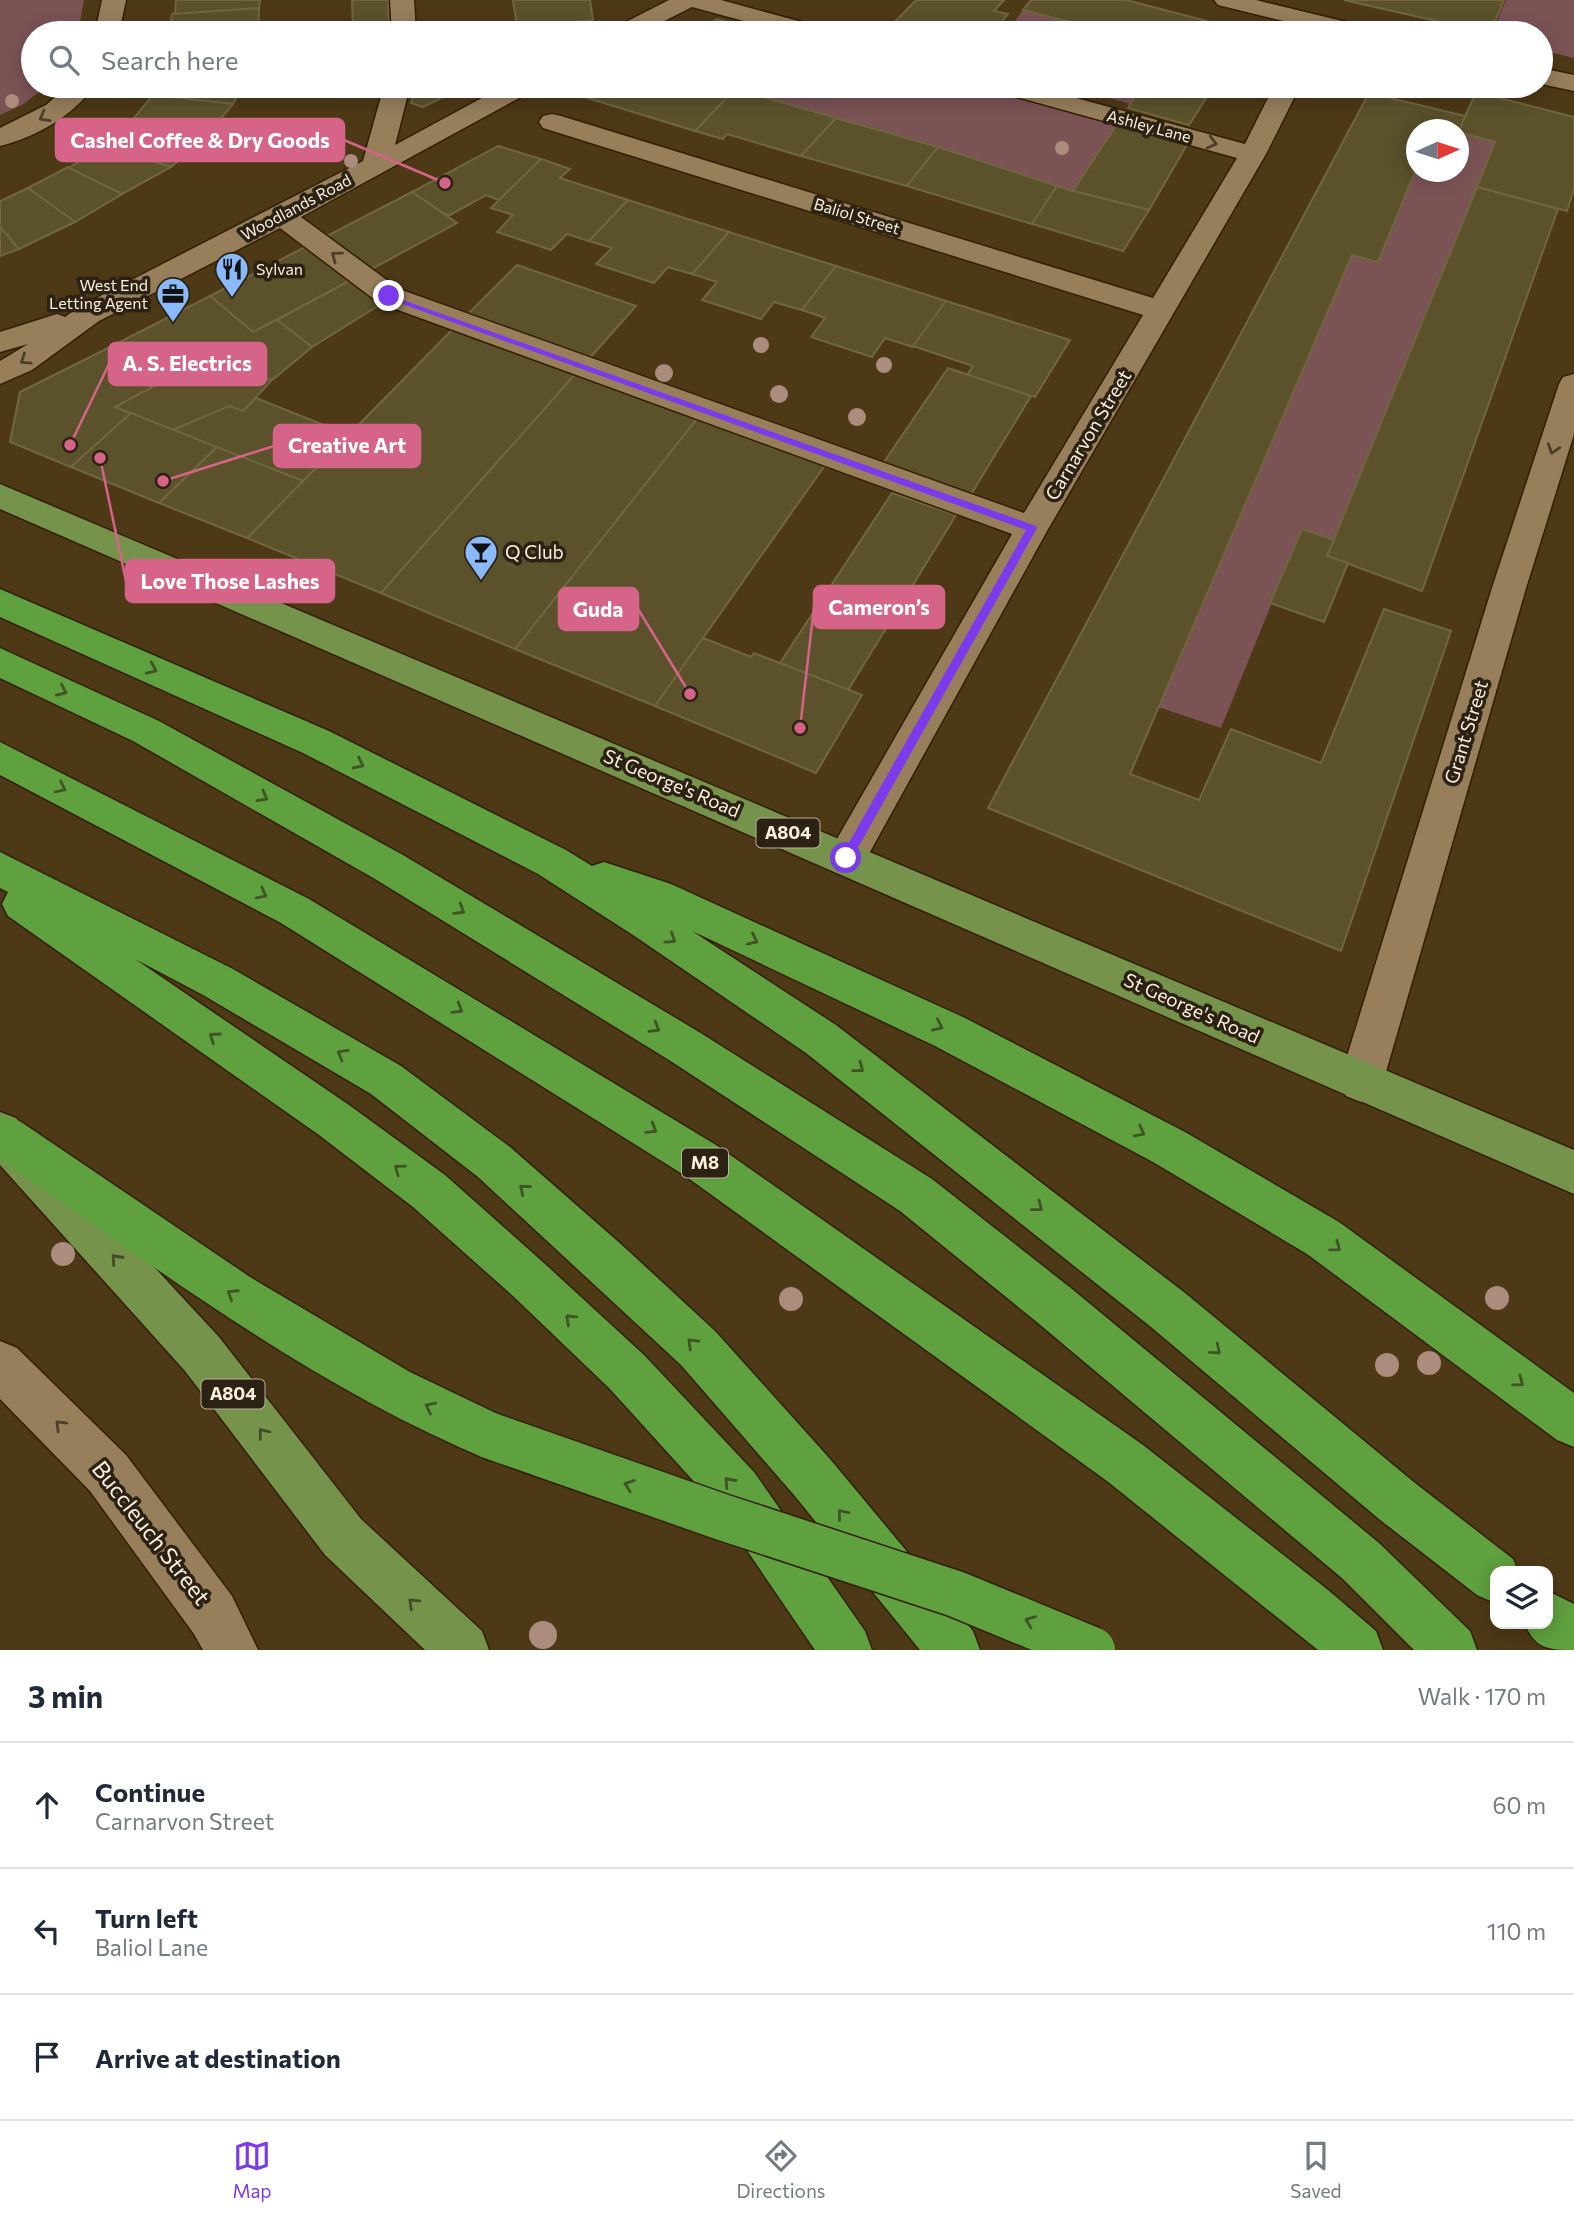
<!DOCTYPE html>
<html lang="en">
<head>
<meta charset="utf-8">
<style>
	body { margin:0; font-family:Commissioner,sans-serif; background:#f2f2f3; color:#1f2937 }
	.controls { position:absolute; right:21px; bottom:21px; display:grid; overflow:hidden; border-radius:14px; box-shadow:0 4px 18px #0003 }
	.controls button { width:63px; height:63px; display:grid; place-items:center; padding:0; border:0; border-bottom:2px solid #e0e1e3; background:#fff; color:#1f2937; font:35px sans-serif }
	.compass { position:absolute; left:1406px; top:119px; width:63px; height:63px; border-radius:50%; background:#fff; box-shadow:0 4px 18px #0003; rotate:87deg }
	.stop { position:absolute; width:21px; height:21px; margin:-16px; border:5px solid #7c3aed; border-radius:50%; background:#fff }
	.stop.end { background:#7c3aed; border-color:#fff; box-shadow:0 2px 7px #0008 }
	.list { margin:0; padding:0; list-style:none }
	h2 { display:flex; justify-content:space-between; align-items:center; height:91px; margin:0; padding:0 28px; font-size:30px }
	h2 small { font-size:23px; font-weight:400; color:#747a83 }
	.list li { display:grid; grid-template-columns:46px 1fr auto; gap:21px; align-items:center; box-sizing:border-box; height:126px; padding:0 28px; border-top:2px solid #e0e1e3 }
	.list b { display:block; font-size:26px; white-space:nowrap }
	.list p { margin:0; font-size:23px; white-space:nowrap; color:#747a83 }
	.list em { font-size:23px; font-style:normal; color:#747a83 }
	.icon { flex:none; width:38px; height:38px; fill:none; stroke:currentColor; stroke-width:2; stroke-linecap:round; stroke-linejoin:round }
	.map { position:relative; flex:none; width:1574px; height:1650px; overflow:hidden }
	.search { position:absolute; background:#fff; box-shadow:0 4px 18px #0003; left:21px; right:21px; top:21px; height:77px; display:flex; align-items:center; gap:18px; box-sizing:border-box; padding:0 24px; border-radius:38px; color:#747a83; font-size:26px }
	.sheet { height:469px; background:#fff }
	nav { display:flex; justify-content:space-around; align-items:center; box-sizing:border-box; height:98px; border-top:2px solid #e0e1e3; background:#fff; font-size:19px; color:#747a83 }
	nav a { display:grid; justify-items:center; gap:4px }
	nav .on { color:#7c3aed }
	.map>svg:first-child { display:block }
	.green { fill:#7b5355 }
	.building { fill:#5b522c; stroke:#706740; stroke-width:2 }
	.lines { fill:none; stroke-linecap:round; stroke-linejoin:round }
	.minor-casing { stroke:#331f00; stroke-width:3 }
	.major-casing { stroke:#331f00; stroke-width:3 }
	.highway-casing { stroke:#331f00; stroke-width:3 }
	.minor { fill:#977f5c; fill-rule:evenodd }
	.major { fill:#75934b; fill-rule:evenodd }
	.highway { fill:#5fa03f; fill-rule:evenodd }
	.highway-bridge-casing { stroke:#331f00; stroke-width:49; stroke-linecap:butt }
	.highway-bridge { stroke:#5fa03f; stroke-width:46 }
	.tree { fill:#ab8c7d }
	.oneway { stroke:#4c3e2a }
	.oneway2 { stroke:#405425 }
	.oneway3 { stroke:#464a27 }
	.route { fill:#7c3aed }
	.labels { text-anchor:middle; stroke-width:7; stroke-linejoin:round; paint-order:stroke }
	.far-street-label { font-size:16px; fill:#fbeedb; stroke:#2c2214 }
	.far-poi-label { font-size:16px; fill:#fbeedb; stroke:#2c2214; text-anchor:start }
	.shield { fill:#2c2214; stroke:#bdb19f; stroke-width:2 }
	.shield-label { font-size:18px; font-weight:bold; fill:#fbeedb }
	.street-label { font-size:19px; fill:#fbeedb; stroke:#2c2214 }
	.poi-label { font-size:19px; fill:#fbeedb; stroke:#2c2214; text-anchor:start }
	.near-street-label { font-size:23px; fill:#fbeedb; stroke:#2c2214 }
	.leader { fill:none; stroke:#d66388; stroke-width:2.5 }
	.callout-dot { fill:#d66388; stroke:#2c2214; stroke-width:2.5 }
	.callout { fill:#d66388; stroke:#d66388; stroke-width:2.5 }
	.callout-label { font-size:21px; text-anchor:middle; font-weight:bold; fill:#fff }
</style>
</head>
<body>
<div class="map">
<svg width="1574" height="1650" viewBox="0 0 1574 1650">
	<rect width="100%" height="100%" fill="#4e3917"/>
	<g class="green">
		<polygon points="0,0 84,0 78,33 33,33 33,86 47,86 22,105 0,115"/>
		<polygon points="1506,0 1574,0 1574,58 1541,50 1541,33 1492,33"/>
		<polygon points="1023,10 1114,33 1006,33"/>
		<polygon points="738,86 842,86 857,90 860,86 976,86 1117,124 1073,191 938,147 735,89"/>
		<polygon points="1063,86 1142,86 1131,104"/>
		<polygon points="1459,132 1495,142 1334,540 1302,529 1221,728 1158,707 1352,255 1378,261 1416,169 1416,172 1458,172"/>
	</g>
	<g class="building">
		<polygon points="176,0 260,0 259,8 175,15"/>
		<polygon points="352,0 388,0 389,28 353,31"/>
		<polygon points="513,0 590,0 593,20 557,24 558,33 518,33"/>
		<polygon points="916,0 1004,0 994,11 1008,14 993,33 885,32"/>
		<polygon points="1031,0 1126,0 1249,32 1114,33 1023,10"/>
		<polygon points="1344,0 1504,0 1490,33"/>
		<polygon points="259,8 258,33 169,33 172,14"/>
		<polygon points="717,19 766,33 693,33"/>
		<polygon points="389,28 390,33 353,33 353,31"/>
		<polygon points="159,86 243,86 233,104 153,95"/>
		<polygon points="416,86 465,86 423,107 411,103"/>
		<polygon points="604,86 688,86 727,98 695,131 584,97"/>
		<polygon points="1142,86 1214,86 1189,125 1128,108"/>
		<polygon points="735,89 836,118 801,156 727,134 723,139 695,131"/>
		<polygon points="1476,92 1574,117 1574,189 1567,211 1477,187 1495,142 1458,132"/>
		<polygon points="1369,93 1465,116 1458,135 1458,130 1416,130 1416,169 1378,262 1352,255 1130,774 1199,800 1231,729 1321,763 1384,609 1451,631 1341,951 988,808"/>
		<polygon points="153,95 233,104 208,134 133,119"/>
		<polygon points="836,118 938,147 907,186 801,156"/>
		<polygon points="133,119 208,134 171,167 103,145"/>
		<polygon points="1117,124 1188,143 1149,210 1073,191"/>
		<polygon points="103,145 171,167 122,194 69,168"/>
		<polygon points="498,146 541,159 499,200 486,195 448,216 412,192"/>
		<polygon points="938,147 1057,186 1032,224 907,186"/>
		<polygon points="541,159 570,169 560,178 628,200 589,241 567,234 551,250 497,232 513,215 491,208"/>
		<polygon points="68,167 69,168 122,194 75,222 28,188"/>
		<polygon points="1057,186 1073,191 1149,210 1123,251 1032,224"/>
		<polygon points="1477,187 1558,209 1422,591 1327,556"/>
		<polygon points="28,188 75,222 19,249 0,227 0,201"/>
		<polygon points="412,192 457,223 368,271 323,238"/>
		<polygon points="628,200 729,232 692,274 668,267 654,283 596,264 612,248 589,241"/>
		<polygon points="0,227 19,249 0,256"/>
		<polygon points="729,232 836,266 802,310 774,302 761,319 702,300 717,282 692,274"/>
		<polygon points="307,246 351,280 253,332 210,296"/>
		<polygon points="517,265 636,306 588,360 466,316"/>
		<polygon points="836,266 946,301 913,347 885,338 872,357 811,337 825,318 802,310"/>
		<polygon points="351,280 381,304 312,347 277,320"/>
		<polygon points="210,296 253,332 277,320 312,347 272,380 261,376 265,372 240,363 234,369 206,358 152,388 108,348"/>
		<polygon points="946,301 1070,340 1035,397 967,375 973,366 913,346"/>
		<polygon points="455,327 578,371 381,593 247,538"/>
		<polygon points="108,348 152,388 115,407 131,413 71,467 10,442 20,392"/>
		<polygon points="206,358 234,369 240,363 265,372 261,376 272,380 243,411 229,406 173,430 115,407"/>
		<polygon points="948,368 1031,396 970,496 882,465"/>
		<polygon points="578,371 700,415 515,649 381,593"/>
		<polygon points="256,398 349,435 303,481 173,430 229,406 243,411"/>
		<polygon points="131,413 217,447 159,503 71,467"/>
		<polygon points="700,415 828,461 655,706 515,649"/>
		<polygon points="217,447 303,481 247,538 159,503"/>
		<polygon points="892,493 956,515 848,690 780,663"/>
		<polygon points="1302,529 1334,540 1327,556 1348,563 1324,622 1270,603"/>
		<polygon points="703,638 751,657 754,653 862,695 816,773 655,706"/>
	</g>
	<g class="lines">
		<defs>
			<g id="minor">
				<polygon points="102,0 126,0 119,33 95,33"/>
				<polygon points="390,0 414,0 416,33 392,33"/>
				<polygon points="669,0 721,0 824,28 827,33 788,33 692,7 641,33 611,33 614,28"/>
				<polygon points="1214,0 1256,0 1371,28 1374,33 1333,33 1218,5"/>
				<polygon points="1541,68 1574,75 1574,91 1541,84"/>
				<path d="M68,86H94C73,116 36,137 0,146V128L46,105Z"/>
				<polygon points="384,86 410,86 395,145 504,86 536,86 532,91 301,217 399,289 1024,513 1143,315 543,128 539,122 543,116 552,114 561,116 1153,298 1237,158 995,91 991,86 1032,86 1245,144 1274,86 1300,86 1266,154 1047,531 860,870 846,875 832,870 826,858 1012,534 379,303 280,228 99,321 32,370 0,384 0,361 28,344 0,352 0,332 57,314 65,317 79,307 363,161"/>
				<polygon points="1574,374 1574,434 1526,588 1383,1082 1376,1096 1361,1102 1346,1096 1339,1082 1492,588 1559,384 1563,377"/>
				<polygon points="0,1341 17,1348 126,1455 232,1596 258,1650 203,1650 194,1634 90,1491 0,1399"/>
			</g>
			<g id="major">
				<polygon points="0,484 1574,1150 1574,1194 0,509"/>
				<polygon points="0,1112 16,1118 219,1337 361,1519 482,1631 489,1650 425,1650 325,1555 185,1371 0,1165"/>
			</g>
			<g id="highway">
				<polygon points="0,589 329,731 566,850 592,866 604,862 671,884 965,1018 1185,1132 1339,1222 1574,1393 1574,1447 1557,1440 1307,1254 1153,1162 935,1046 692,931 836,1025 1185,1293 1415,1483 1513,1559 1518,1571 1495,1571 1495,1603 1477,1595 1379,1519 1151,1327 806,1053 633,935 538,874 303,753 0,617"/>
				<polygon points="0,648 159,721 403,855 699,1032 932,1179 1072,1289 1379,1543 1470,1631 1477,1650 1414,1650 1343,1579 1038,1323 900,1211 669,1060 375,879 133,741 0,678"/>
				<polygon points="0,742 309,899 716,1145 1143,1445 1328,1590 1376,1631 1383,1650 1318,1650 1107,1481 684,1175 281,923 0,775"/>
				<polygon points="0,852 233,969 401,1066 510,1147 623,1246 715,1331 830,1459 973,1631 980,1650 920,1650 794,1495 681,1365 478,1177 371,1094 203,995 135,959 349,1105 445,1175 545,1264 644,1355 754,1472 865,1631 872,1650 815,1650 718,1508 610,1389 513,1296 413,1207 319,1135 8,916 2,904 8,892 0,888"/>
				<path d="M5,1116L21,1122L250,1277L410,1372L508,1419L516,1436L508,1453L491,1461C313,1387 157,1269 0,1159V1118Z"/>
				<path d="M1548,1591L1574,1604V1650C1549,1650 1535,1649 1525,1624H1548Z"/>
			</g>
		</defs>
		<use href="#minor" class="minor-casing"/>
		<use href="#major" class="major-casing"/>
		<use href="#highway" class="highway-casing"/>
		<use href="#minor" class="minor"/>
		<use href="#major" class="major"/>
		<use href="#highway" class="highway"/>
		<defs>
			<polyline id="highway-bridge" points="491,1436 722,1517 956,1594 1092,1650"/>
		</defs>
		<use href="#highway-bridge" class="highway-bridge-casing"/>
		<use href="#highway-bridge" class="highway-bridge"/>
	</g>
	<g class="tree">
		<circle cx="12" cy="101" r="7"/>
		<circle cx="1062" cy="148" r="7"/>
		<circle cx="351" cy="161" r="7"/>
		<circle cx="761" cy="345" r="8"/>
		<circle cx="884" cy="365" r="8"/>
		<circle cx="664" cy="373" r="9"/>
		<circle cx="779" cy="394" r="9"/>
		<circle cx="857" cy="417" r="9"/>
		<circle cx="63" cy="1254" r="12"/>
		<circle cx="1497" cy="1298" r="12"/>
		<circle cx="791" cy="1299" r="12"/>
		<circle cx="1429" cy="1363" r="12"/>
		<circle cx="1387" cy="1365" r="12"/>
		<circle cx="543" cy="1635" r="14"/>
	</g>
	<defs><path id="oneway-chevron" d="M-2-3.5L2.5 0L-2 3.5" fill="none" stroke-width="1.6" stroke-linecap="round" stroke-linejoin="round" transform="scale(1.75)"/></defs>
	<g class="oneway">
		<use href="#oneway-chevron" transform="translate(44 117) rotate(150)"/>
		<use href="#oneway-chevron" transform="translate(1212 143) rotate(15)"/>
		<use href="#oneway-chevron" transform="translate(336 256) rotate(-143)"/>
		<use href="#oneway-chevron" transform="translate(25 360) rotate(146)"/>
		<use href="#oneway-chevron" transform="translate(1553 449) rotate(108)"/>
		<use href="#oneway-chevron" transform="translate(60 1425) rotate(-135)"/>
	</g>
	<g class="oneway2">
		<use href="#oneway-chevron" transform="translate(152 669) rotate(24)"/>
		<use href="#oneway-chevron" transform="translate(62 691) rotate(25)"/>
		<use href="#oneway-chevron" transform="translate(359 764) rotate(26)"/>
		<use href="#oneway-chevron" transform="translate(61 788) rotate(27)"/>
		<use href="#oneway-chevron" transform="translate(263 797) rotate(29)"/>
		<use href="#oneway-chevron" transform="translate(262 894) rotate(28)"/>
		<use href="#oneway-chevron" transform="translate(460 910) rotate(31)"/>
		<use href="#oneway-chevron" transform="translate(671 939) rotate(34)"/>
		<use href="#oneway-chevron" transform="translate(753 940) rotate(25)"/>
		<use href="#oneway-chevron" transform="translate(458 1009) rotate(31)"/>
		<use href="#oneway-chevron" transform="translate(938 1026) rotate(25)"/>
		<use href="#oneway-chevron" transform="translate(655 1028) rotate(31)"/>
		<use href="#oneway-chevron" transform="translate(214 1037) rotate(-145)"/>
		<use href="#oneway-chevron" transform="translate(342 1054) rotate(-150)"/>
		<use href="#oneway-chevron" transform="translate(859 1068) rotate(38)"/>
		<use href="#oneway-chevron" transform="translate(652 1129) rotate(32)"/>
		<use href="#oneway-chevron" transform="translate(1140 1132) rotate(28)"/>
		<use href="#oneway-chevron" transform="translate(399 1169) rotate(-143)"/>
		<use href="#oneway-chevron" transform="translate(524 1189) rotate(-139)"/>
		<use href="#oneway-chevron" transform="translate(1038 1207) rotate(38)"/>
		<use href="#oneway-chevron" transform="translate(1336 1247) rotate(36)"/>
		<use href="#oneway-chevron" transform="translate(232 1294) rotate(-147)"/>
		<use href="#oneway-chevron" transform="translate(570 1319) rotate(-137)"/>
		<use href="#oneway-chevron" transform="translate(692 1343) rotate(-136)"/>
		<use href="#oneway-chevron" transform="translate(1216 1350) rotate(40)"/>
		<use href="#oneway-chevron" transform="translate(1519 1382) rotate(37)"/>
		<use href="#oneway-chevron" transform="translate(430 1407) rotate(-154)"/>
		<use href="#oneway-chevron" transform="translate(729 1482) rotate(-132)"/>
		<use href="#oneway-chevron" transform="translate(629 1485) rotate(-161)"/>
		<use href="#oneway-chevron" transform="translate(842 1514) rotate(-130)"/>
		<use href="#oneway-chevron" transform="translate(1030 1621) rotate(-158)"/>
	</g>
	<g class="oneway3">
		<use href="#oneway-chevron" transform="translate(116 1259) rotate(-132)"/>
		<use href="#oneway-chevron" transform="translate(263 1433) rotate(-128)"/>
		<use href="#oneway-chevron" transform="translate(413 1603) rotate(-137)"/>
	</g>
	<polygon class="route" points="386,294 1036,526 1037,528 850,862 842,862 842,855 1026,530 386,298"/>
	<defs>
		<symbol id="restaurant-pin" viewBox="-11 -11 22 30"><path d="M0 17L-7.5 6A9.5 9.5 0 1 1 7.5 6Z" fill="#8abafc" stroke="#2c2214"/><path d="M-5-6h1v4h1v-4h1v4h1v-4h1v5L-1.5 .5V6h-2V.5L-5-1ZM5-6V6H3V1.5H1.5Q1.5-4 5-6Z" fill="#111"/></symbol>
		<symbol id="office-pin" viewBox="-11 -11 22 30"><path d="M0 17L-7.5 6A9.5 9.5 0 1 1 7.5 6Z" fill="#8abafc" stroke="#2c2214"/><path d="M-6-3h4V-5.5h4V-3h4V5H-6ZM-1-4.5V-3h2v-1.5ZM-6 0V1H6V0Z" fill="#111"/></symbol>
		<symbol id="bar-pin" viewBox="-11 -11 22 30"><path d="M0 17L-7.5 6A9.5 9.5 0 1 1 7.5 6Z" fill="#8abafc" stroke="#2c2214"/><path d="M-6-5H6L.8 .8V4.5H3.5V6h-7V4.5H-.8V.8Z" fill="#111"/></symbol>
	</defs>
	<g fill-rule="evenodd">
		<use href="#restaurant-pin" x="213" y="250" width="38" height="52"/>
		<use href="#office-pin" x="154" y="275" width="38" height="52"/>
		<use href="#bar-pin" x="462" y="533" width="38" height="52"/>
	</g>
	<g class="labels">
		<g class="far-street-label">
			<text transform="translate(1149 126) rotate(15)" y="6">Ashley Lane</text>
			<text transform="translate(296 207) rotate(-28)" y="6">Woodlands Road</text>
			<text transform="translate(857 216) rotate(17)" y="6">Baliol Street</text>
		</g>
		<g class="far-poi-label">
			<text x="256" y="275">Sylvan</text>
			<text x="148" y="291" text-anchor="end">West End<tspan x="148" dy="18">Letting Agent</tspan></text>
		</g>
		<g class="shield">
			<rect x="756.5" y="818.5" width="63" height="29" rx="5"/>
			<rect x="682" y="1148.5" width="46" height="29" rx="5"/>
			<rect x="201.5" y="1379.5" width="63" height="29" rx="5"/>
		</g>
		<g class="shield-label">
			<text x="788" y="839">A804</text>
			<text x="705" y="1169">M8</text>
			<text x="233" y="1400">A804</text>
		</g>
		<g class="street-label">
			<text transform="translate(1088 435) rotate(-59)" y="7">Carnarvon Street</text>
			<text transform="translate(1466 732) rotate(-73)" y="7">Grant Street</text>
			<text transform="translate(672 783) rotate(23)" y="7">St George's Road</text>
			<text transform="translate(1192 1008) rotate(24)" y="7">St George's Road</text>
		</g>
		<g class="poi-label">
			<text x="505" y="559">Q Club</text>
		</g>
		<g class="near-street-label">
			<text transform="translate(151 1533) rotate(52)" y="8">Buccleuch Street</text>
		</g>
	</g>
	<path class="leader" d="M445 183L344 140M70 445L109 364M163 481L274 446M100 458L126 581M800 728L814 607M690 694L638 609"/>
	<g class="callout-dot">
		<circle cx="445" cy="183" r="7"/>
		<circle cx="70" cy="445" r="7"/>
		<circle cx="163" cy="481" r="7"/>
		<circle cx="100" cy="458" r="7"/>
		<circle cx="800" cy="728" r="7"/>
		<circle cx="690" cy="694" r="7"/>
	</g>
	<g class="callout">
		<rect x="56" y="119" width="288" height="42" rx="7"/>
		<rect x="109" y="343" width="157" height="42" rx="7"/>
		<rect x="274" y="425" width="146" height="42" rx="7"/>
		<rect x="126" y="560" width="208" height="42" rx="7"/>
		<rect x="814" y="586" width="130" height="42" rx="7"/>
		<rect x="559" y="588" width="79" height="42" rx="7"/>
	</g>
	<g class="callout-label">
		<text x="200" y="148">Cashel Coffee &amp; Dry Goods</text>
		<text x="187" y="371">A. S. Electrics</text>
		<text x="347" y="453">Creative Art</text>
		<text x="230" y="589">Love Those Lashes</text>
		<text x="879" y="615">Cameron’s</text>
		<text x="598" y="617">Guda</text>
	</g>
</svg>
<div class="controls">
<button><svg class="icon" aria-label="layers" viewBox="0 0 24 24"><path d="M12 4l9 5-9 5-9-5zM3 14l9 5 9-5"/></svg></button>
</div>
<svg class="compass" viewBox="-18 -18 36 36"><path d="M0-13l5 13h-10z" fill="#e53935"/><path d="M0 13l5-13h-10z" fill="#747a83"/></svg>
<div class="stop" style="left:846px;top:858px"></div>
<div class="stop end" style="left:389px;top:296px"></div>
<div class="search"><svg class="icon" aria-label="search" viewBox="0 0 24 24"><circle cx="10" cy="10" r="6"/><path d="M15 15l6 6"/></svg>Search here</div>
</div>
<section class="sheet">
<h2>3 min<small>Walk · 170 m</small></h2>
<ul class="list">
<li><svg class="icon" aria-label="ahead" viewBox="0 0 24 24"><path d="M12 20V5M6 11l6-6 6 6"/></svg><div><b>Continue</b><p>Carnarvon Street</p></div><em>60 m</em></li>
<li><svg class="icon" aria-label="left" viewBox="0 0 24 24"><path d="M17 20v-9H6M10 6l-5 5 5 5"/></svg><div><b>Turn left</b><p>Baliol Lane</p></div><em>110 m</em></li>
<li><svg class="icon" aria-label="arrive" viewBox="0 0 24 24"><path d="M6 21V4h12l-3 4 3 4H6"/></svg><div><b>Arrive at destination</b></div></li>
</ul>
</section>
<nav>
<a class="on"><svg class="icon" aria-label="map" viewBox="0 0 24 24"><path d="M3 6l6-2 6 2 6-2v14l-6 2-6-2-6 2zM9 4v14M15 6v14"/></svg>Map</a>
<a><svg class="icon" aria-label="directions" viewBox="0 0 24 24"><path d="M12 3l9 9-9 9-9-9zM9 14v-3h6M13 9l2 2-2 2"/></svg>Directions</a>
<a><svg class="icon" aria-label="saved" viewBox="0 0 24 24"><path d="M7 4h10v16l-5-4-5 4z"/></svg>Saved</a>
</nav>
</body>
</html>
